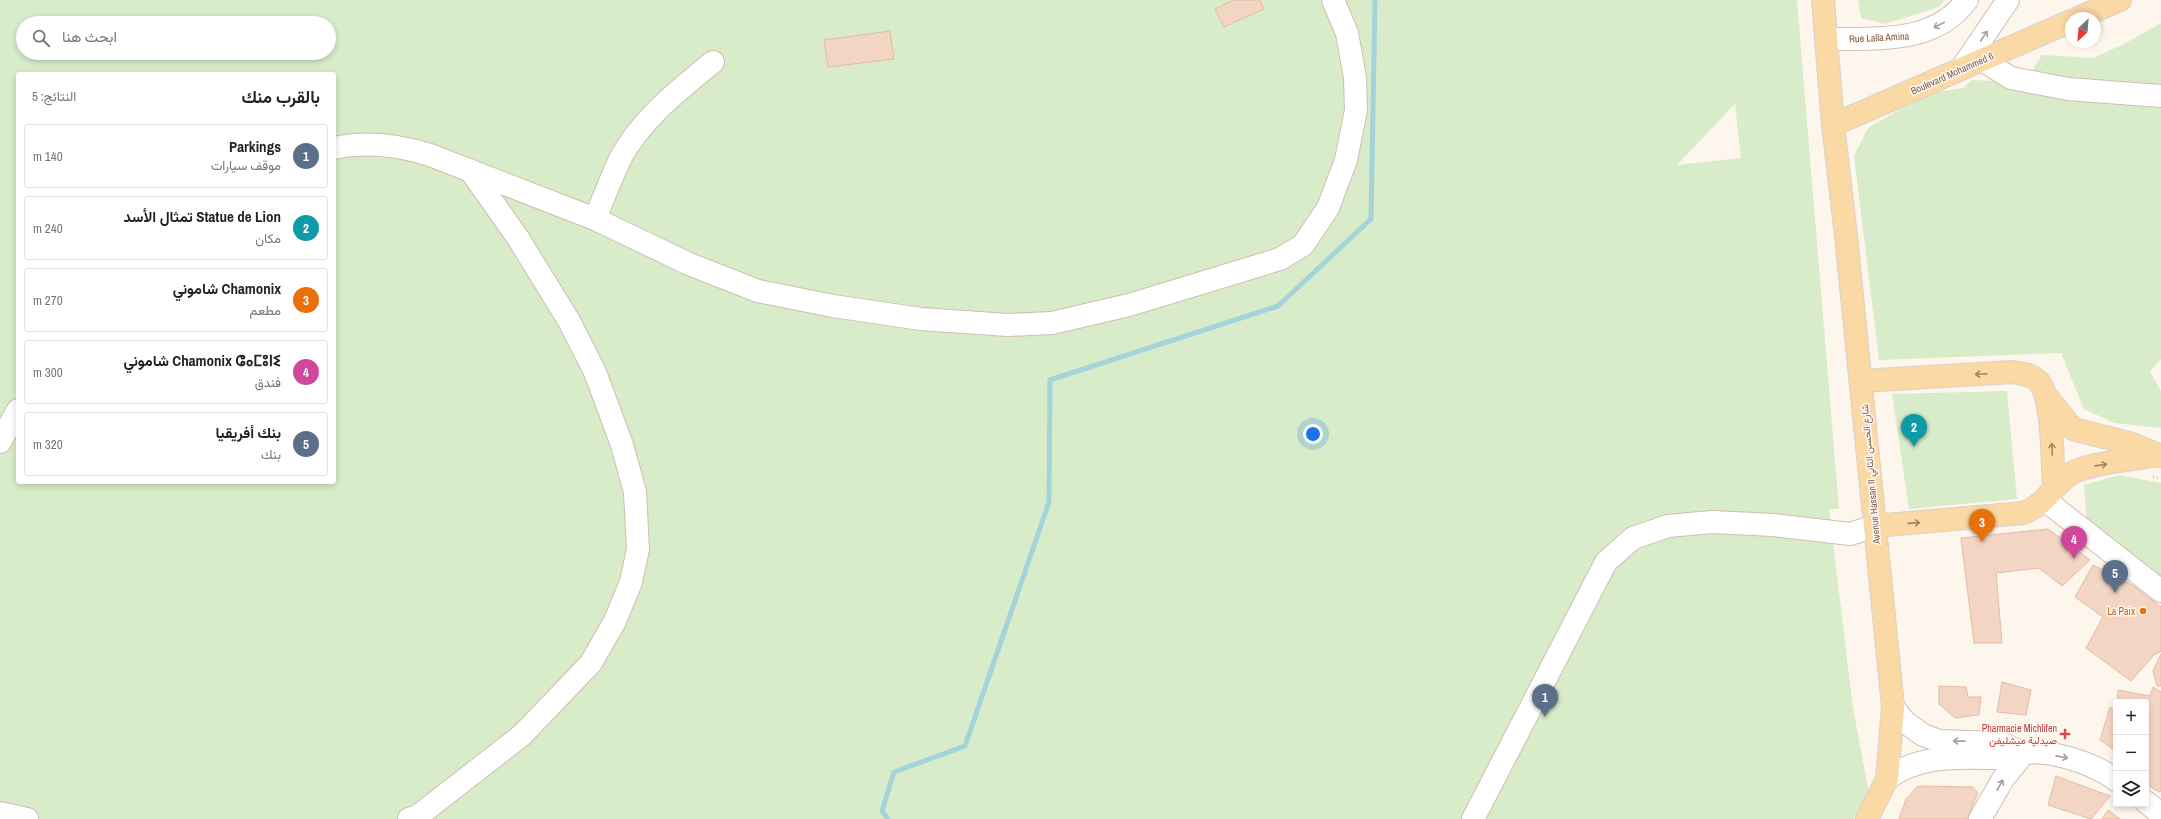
<!DOCTYPE html>
<html lang="ar">
<head>
<meta charset="utf-8">
<style>
	body { margin:0; font-family:"Archivo Narrow",Vazirmatn,"Noto Sans Tifinagh",sans-serif; background:#f2f2f2; color:#222; direction:rtl }
	.controls { position:absolute; right:12px; bottom:12px; display:grid; overflow:hidden; border-radius:4px; box-shadow:0 2px 6px #0003 }
	.controls button { width:36px; height:36px; display:grid; place-items:center; padding:0; border:0; border-bottom:1px solid #e0e0e0; background:#fff; color:#222; font:20px sans-serif }
	.compass { position:absolute; left:2065px; top:12px; width:36px; height:36px; border-radius:50%; background:#fff; box-shadow:0 2px 6px #0003; rotate:206deg }
	.you { position:absolute; left:1313px; top:434px; width:14px; height:14px; margin:-10px; border:3px solid #fff; border-radius:50%; background:#1a73e8; box-shadow:0 0 0 6px #1a73e833 }
	.badge { display:grid; place-items:center; width:26px; height:26px; border-radius:50%; background:#7c3aed; color:#fff; font-size:13px; font-weight:700 }
	.pin { position:absolute; translate:-50% -33px; filter:drop-shadow(0 1px 2px #0008) }
	.pin::after { content:''; position:absolute; top:21px; width:14px; height:12px; background:inherit; clip-path:polygon(0 0,100% 0,50% 100%) }
	.list { margin:0; padding:0; list-style:none }
	h2 { display:flex; justify-content:space-between; align-items:center; height:52px; margin:0; padding:0 16px; font-size:17px }
	h2 small { font-size:13px; font-weight:400; color:#767676 }
	.list li { display:grid; grid-template-columns:26px 1fr auto; gap:12px; align-items:center; box-sizing:border-box; height:64px; margin:0 8px 8px; padding:0 8px; border:1px solid #e0e0e0; border-radius:4px }
	.list b { display:block; font-size:15px; white-space:nowrap }
	.list p { margin:0; font-size:13px; white-space:nowrap; color:#767676 }
	.list em { font-size:13px; font-style:normal; color:#767676 }
	.icon { flex:none; width:22px; height:22px; fill:none; stroke:currentColor; stroke-width:2; stroke-linecap:round; stroke-linejoin:round }
	.map { position:relative; flex:none; width:2161px; height:819px; overflow:hidden; direction:ltr }
	.search { position:absolute; background:#fff; box-shadow:0 2px 6px #0003; left:16px; top:16px; width:320px; height:44px; display:flex; align-items:center; gap:10px; box-sizing:border-box; padding:0 14px; border-radius:22px; color:#767676; font-size:15px }
	.panel { position:absolute; background:#fff; box-shadow:0 2px 6px #0003; left:16px; top:72px; width:320px; height:412px; border-radius:4px; direction:rtl }
	.map>svg:first-child { display:block }
	.green { fill:#d8ecc9; fill-rule:evenodd }
	.lines { fill:none; stroke-linecap:round; stroke-linejoin:round }
	.stream { stroke:#a5d3da; stroke-width:5 }
	.building { fill:#f3d5c3; stroke:#e6bba3 }
	.minor-casing { stroke:#d1beb0; stroke-width:24 }
	.major-casing { stroke:#dad1cd; stroke-width:24 }
	.path { stroke:#d9b8a5; stroke-width:2.5; stroke-dasharray:1 3; stroke-linecap:butt }
	.minor { stroke:#fff; stroke-width:22 }
	.major { stroke:#fbd9a5; stroke-width:22 }
	.oneway { stroke:#af9d94 }
	.oneway2 { stroke:#a18267 }
	.food-dot { fill:#e8710a; stroke:#fffaf3; stroke-width:1.5 }
	.health-dot { fill:#e0444e; stroke:#fffaf3; stroke-width:1.5 }
	.labels { text-anchor:middle; stroke-width:3; stroke-linejoin:round; paint-order:stroke }
	.street-label { font-size:10px; fill:#7a5c4d; stroke:#fffaf3 }
	.food-label { font-size:10px; fill:#c56008; stroke:#fffaf3; text-anchor:end }
	.health-label { font-size:10px; fill:#be3a42; stroke:#fffaf3; text-anchor:end }
</style>
</head>
<body>
<div class="map">
<svg width="2161" height="819" viewBox="0 0 2161 819">
	<rect width="100%" height="100%" fill="#fdf6ec"/>
	<g class="green">
		<path d="M0,0H1797L1839,509H1829L1853,708L1869,793L1854,819H0ZM23,23H329V53H23ZM18,74H334V482H18ZM1735,104L1741,158L1677,165Z"/>
		<polygon points="1858,0 1945,0 1939,7 1885,24 1861,18"/>
		<polygon points="2161,23 2161,359 2150,371 2161,391 2161,428 2114,423 2084,409 2061,353 1879,360 1854,156 1868,128 1928,93 1963,88 1972,80 2021,82 2030,74 2042,55 2093,58 2126,43"/>
		<polygon points="2007,391 2017,499 1909,509 1892,394"/>
		<polygon points="2119,475 2161,483 2161,581 2087,527 2084,485"/>
	</g>
	<g class="lines">
		<polyline class="stream" points="888,819 882,811 894,772 965,746 1049,502 1050,380 1278,306 1371,219 1375,0"/>
	</g>
	<g class="building">
		<polygon points="1234,0 1260,0 1264,9 1224,27 1215,9"/>
		<polygon points="890,31 894,59 828,67 824,40"/>
		<polygon points="2048,529 2090,560 2062,586 2039,568 1996,573 2002,643 1974,643 1961,538"/>
		<polygon points="2093,565 2132,585 2161,607 2161,651 2154,655 2131,681 2086,648 2103,617 2075,597"/>
		<polygon points="2161,654 2161,686 2157,686 2153,671"/>
		<polygon points="2002,682 2031,690 2026,715 1997,712"/>
		<polygon points="1939,686 1966,687 1968,697 1981,697 1979,715 1955,718 1939,704"/>
		<polygon points="2153,687 2161,692 2161,791 2159,792 2146,784 2146,702 2117,702 2118,690 2150,696"/>
		<polygon points="2110,707 2115,712 2116,707 2116,751 2100,740"/>
		<polygon points="2056,776 2110,796 2091,819 2048,805"/>
		<polygon points="1918,786 1973,787 1978,793 1967,819 1899,819 1906,799"/>
		<polygon points="2108,810 2120,819 2102,819"/>
	</g>
	<g class="lines">
		<defs>
			<g id="minor">
				<path d="M1826,39C1876,38 1934,45 1967,0"/>
				<polyline points="1982,60 2011,78 2068,89 2161,96"/>
				<polyline points="1962,68 2008,0"/>
				<path d="M334,148C366,141 399,145 430,155L595,219L689,264L758,291L833,306L921,319L1008,325L1052,323L1129,305L1280,259L1303,245L1328,208L1346,160L1356,110L1355,78L1347,33L1333,0"/>
				<path d="M595,219C603,199 611,179 620,159C641,119 679,90 713,62"/>
				<polyline points="0,442 18,410"/>
				<polyline points="2045,500 2161,591"/>
				<polyline points="1893,707 1905,722 1923,735 1939,741 2000,743 2024,753"/>
				<path d="M1887,779C1918,754 1959,758 1997,758C2006,758 2015,754 2024,753C2051,749 2095,764 2116,780"/>
				<polyline points="2146,802 2161,814"/>
				<polyline points="0,813 27,819"/>
				<polyline points="409,819 418,816 522,735 591,663 615,621 631,582 638,549 635,492 622,445 595,372 569,321 518,238 470,170"/>
				<polyline points="1473,819 1606,562 1633,538 1668,526 1712,522 1773,525 1850,534 1875,526"/>
				<polyline points="1980,819 2003,779 2024,753"/>
			</g>
			<g id="major">
				<polyline points="1823,0 1833,125 1846,236 1893,707 1887,779 1867,819"/>
				<polyline points="2078,18 2120,0"/>
				<polyline points="1833,125 2071,21"/>
				<path d="M1861,381L2013,372C2022,374 2032,374 2038,381C2054,397 2052,464 2054,487"/>
				<polyline points="2047,397 2073,429 2132,444 2160,456"/>
				<path d="M1875,526L2023,513C2046,505 2051,487 2070,474C2088,463 2133,460 2155,455"/>
			</g>
		</defs>
		<use href="#minor" class="minor-casing"/>
		<use href="#major" class="major-casing"/>
		<polyline class="path" points="2153,477 2161,478"/>
		<use href="#minor" class="minor"/>
		<use href="#major" class="major"/>
	</g>
	<defs><path id="oneway-shaft" d="M-6 0H5M1.5-3L5.5 0L1.5 3" fill="none" stroke-width="1.6" stroke-linecap="round" stroke-linejoin="round"/></defs>
	<g class="oneway">
		<use href="#oneway-shaft" transform="translate(1939 25) rotate(153)"/>
		<use href="#oneway-shaft" transform="translate(1984 36) rotate(-56)"/>
		<use href="#oneway-shaft" transform="translate(1959 741) rotate(-179)"/>
		<use href="#oneway-shaft" transform="translate(2062 757) rotate(11)"/>
		<use href="#oneway-shaft" transform="translate(2000 785) rotate(-61)"/>
	</g>
	<g class="oneway2">
		<use href="#oneway-shaft" transform="translate(1981 374) rotate(177)"/>
		<use href="#oneway-shaft" transform="translate(2052 449) rotate(-93)"/>
		<use href="#oneway-shaft" transform="translate(2101 465) rotate(-8)"/>
		<use href="#oneway-shaft" transform="translate(1914 523) rotate(-4)"/>
	</g>
	<circle class="food-dot" cx="2143" cy="611" r="4"/>
	<path class="health-dot" d="M2063 728h4v4h4v4h-4v4h-4v-4h-4v-4h4z"/>
	<g class="labels">
		<g class="street-label">
			<text transform="translate(1879 37) rotate(-3)" y="4">Rue Lalla Amina</text>
			<text transform="translate(1952 73) rotate(-24)" y="4">Boulevard Mohammed 6</text>
			<text transform="translate(1870 474) rotate(-95)" y="4">Avenue Hassan II شارع الحسن الثاني</text>
		</g>
		<g class="food-label">
			<text x="2135" y="615">La Paix</text>
		</g>
		<g class="health-label">
			<text x="2057" y="732">Pharmacie Michlifen<tspan x="2057" dy="12">صيدلية ميشليفن</tspan></text>
		</g>
	</g>
</svg>
<div class="controls">
<button>+</button>
<button>−</button>
<button><svg class="icon" aria-label="layers" viewBox="0 0 24 24"><path d="M12 4l9 5-9 5-9-5zM3 14l9 5 9-5"/></svg></button>
</div>
<svg class="compass" viewBox="-18 -18 36 36"><path d="M0-13l5 13h-10z" fill="#e53935"/><path d="M0 13l5-13h-10z" fill="#767676"/></svg>
<div class="you"></div>
<div class="pin badge" style="left:1545px;top:717px;background:#5c6f8a">1</div>
<div class="pin badge" style="left:1914px;top:447px;background:#0f9aa8">2</div>
<div class="pin badge" style="left:1982px;top:542px;background:#e8710a">3</div>
<div class="pin badge" style="left:2074px;top:559px;background:#d1479c">4</div>
<div class="pin badge" style="left:2115px;top:593px;background:#5c6f8a">5</div>
<div class="search"><svg class="icon" aria-label="search" viewBox="0 0 24 24"><circle cx="10" cy="10" r="6"/><path d="M15 15l6 6"/></svg>ابحث هنا</div>
<section class="panel">
<h2>بالقرب منك<small>النتائج: 5</small></h2>
<ul class="list">
<li><span class="badge" style="background:#5c6f8a">1</span><div><b>Parkings</b><p>موقف سيارات</p></div><em>140 m</em></li>
<li><span class="badge" style="background:#0f9aa8">2</span><div><b>Statue de Lion تمثال الأسد</b><p>مكان</p></div><em>240 m</em></li>
<li><span class="badge" style="background:#e8710a">3</span><div><b>Chamonix شاموني</b><p>مطعم</p></div><em>270 m</em></li>
<li><span class="badge" style="background:#d1479c">4</span><div><b>Chamonix ⵛⴰⵎⵓⵏⵉ شاموني</b><p>فندق</p></div><em>300 m</em></li>
<li><span class="badge" style="background:#5c6f8a">5</span><div><b>بنك أفريقيا</b><p>بنك</p></div><em>320 m</em></li>
</ul>
</section>
</div>
</body>
</html>
